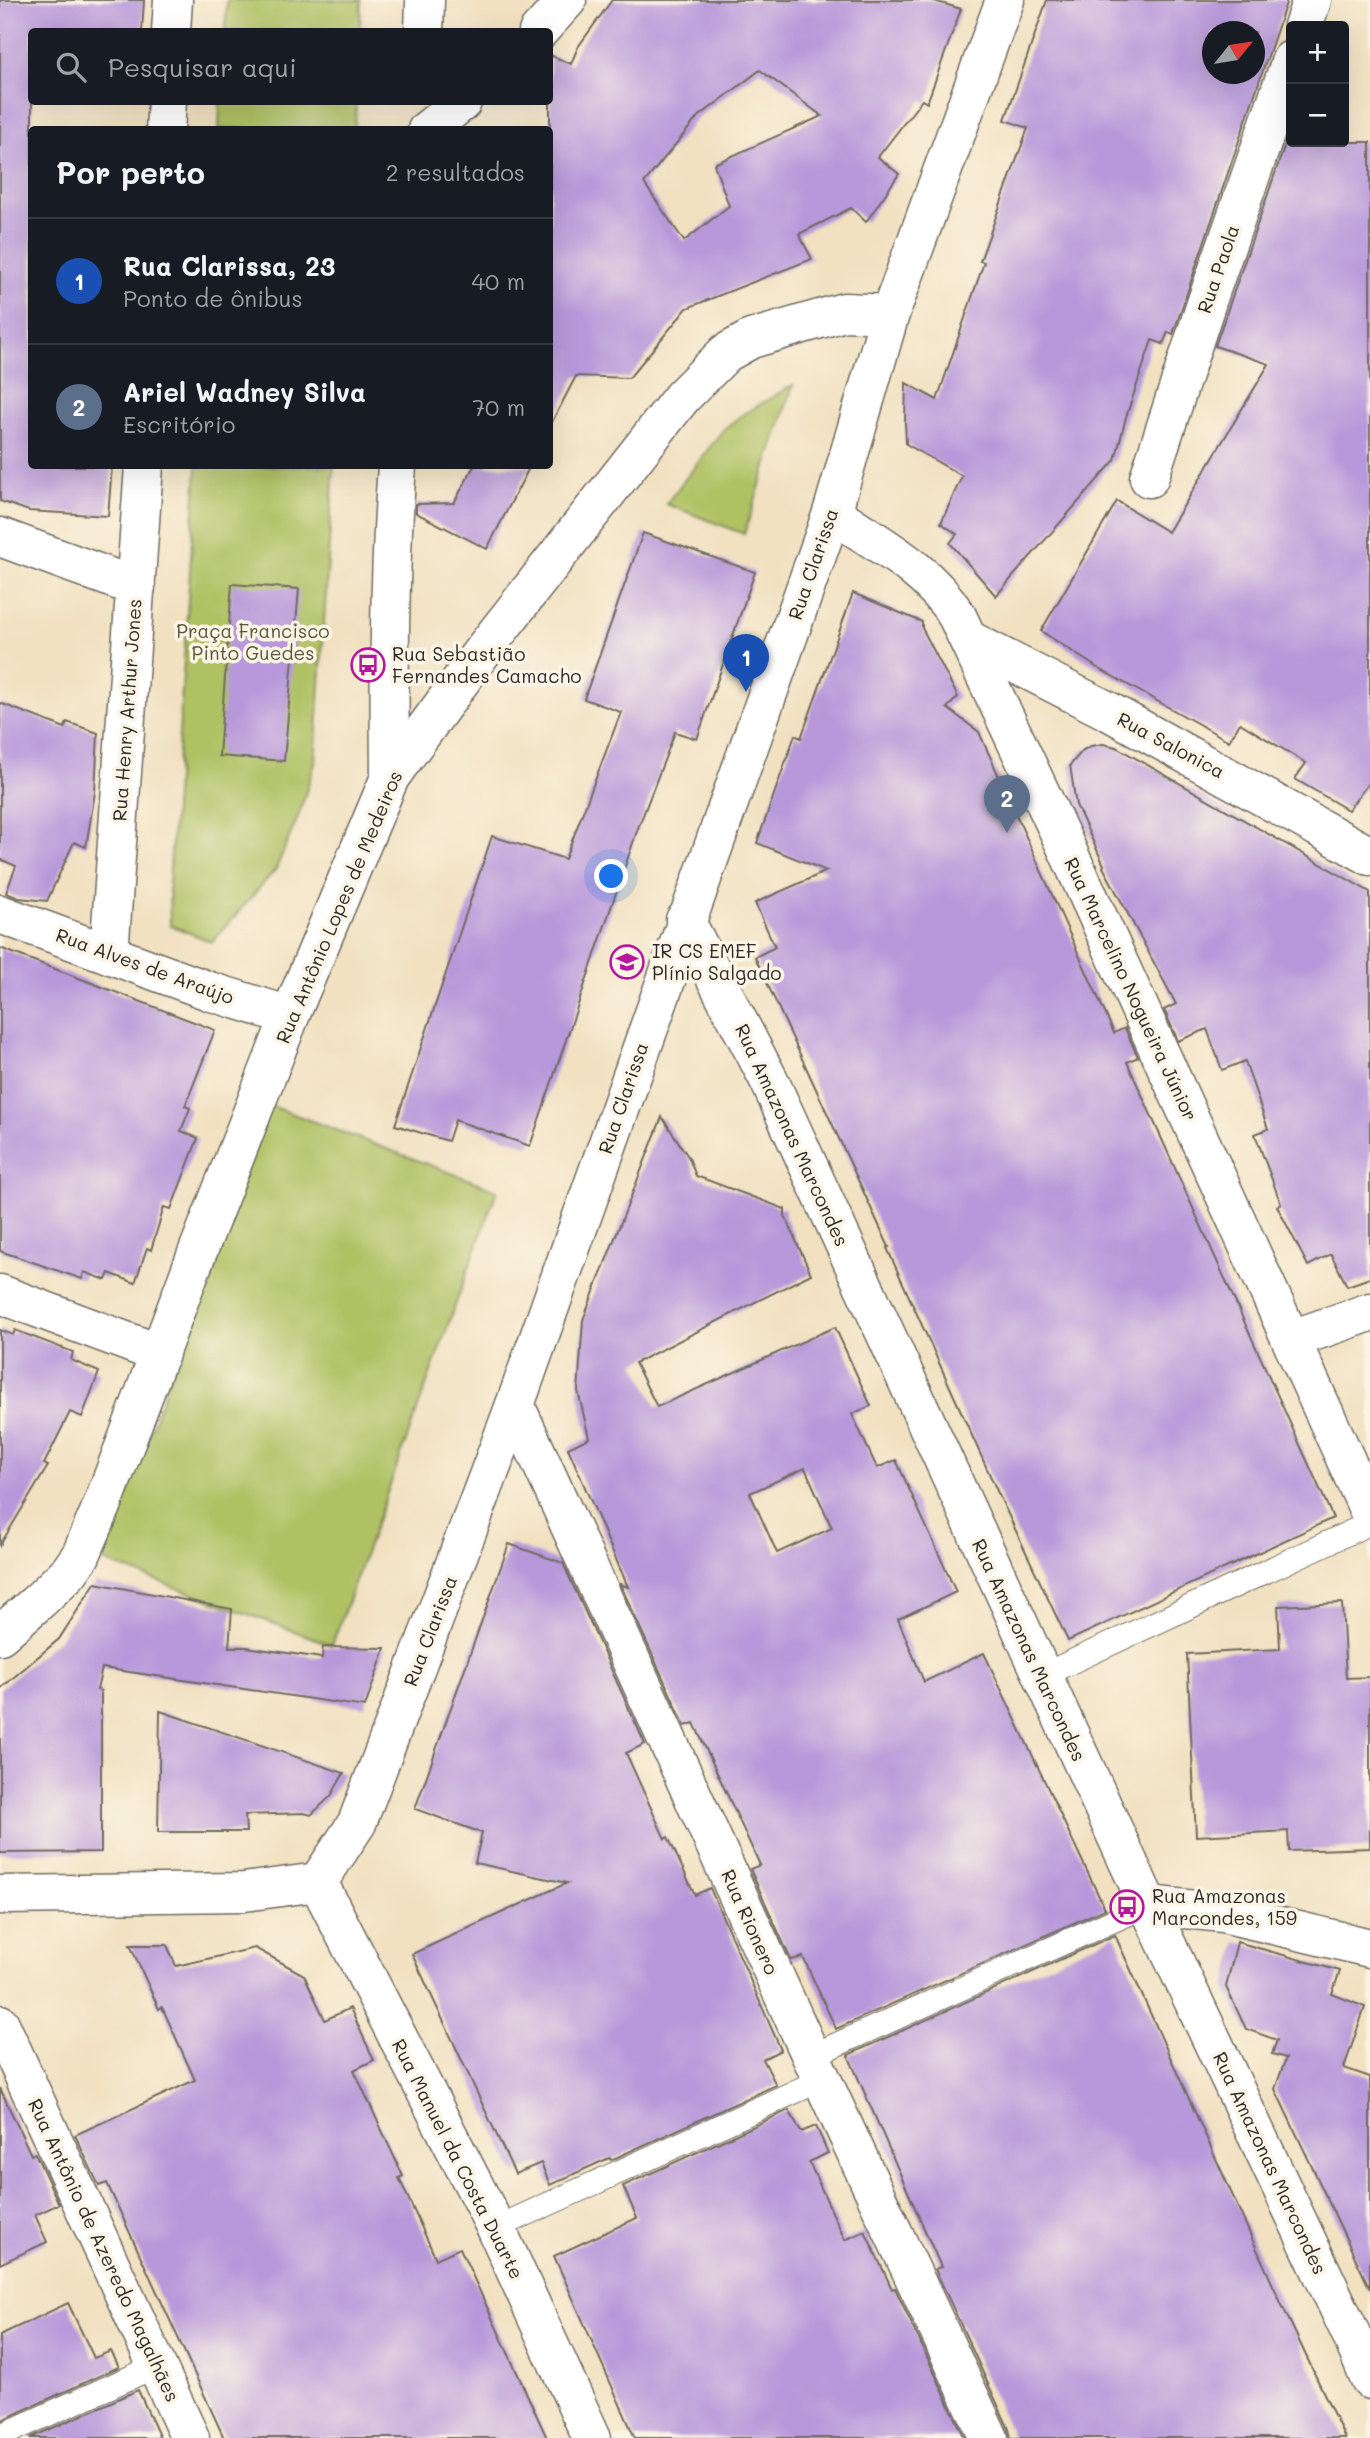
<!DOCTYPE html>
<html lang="pt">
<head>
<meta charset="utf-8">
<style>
	body { margin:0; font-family:Mali,sans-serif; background:#20242c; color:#f1f3f6 }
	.controls { position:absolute; right:21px; top:21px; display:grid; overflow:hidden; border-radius:7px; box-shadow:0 7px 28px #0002 }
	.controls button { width:63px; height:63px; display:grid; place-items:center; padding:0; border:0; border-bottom:2px solid #363941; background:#171b24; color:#f1f3f6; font:35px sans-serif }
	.compass { position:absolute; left:1202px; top:21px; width:63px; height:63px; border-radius:50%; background:#171b24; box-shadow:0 7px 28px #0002; rotate:60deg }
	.you { position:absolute; left:612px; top:877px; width:24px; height:24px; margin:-18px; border:5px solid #fff; border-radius:50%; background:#1a73e8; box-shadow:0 0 0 10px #1a73e833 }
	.badge { display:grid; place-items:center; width:46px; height:46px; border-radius:50%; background:#b45309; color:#fff; font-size:23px; font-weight:700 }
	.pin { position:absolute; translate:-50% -58px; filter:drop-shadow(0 2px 4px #0008) }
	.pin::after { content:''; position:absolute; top:37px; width:24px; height:21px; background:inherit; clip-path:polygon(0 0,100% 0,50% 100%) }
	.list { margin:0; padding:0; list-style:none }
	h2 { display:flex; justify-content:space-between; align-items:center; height:91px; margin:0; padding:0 28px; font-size:30px }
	h2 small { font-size:23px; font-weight:400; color:#9ea1a6 }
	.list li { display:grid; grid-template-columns:46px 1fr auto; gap:21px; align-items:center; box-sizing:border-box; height:126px; padding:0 28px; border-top:2px solid #363941 }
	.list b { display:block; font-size:26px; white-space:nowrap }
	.list p { margin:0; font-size:23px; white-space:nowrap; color:#9ea1a6 }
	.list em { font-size:23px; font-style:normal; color:#9ea1a6 }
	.icon { flex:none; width:38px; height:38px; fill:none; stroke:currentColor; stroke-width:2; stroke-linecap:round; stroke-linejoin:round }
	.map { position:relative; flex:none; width:1370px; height:2438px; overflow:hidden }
	.search { position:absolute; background:#171b24; box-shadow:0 7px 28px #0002; left:28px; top:28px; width:525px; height:77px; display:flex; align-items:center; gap:18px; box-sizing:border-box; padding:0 24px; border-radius:7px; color:#9ea1a6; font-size:26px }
	.panel { position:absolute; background:#171b24; box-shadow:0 7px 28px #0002; left:28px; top:126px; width:525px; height:343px; border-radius:7px }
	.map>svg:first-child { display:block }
	.green { fill:#afc164; stroke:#6d7648; stroke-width:2 }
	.building { fill:#b798da; fill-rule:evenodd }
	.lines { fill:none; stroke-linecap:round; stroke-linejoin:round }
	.lane-casing { stroke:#706b60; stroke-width:25 }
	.street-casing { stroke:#706b60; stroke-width:41 }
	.lane { stroke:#fff; stroke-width:23 }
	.street { stroke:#fff; stroke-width:38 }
	.labels { text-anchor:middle; stroke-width:7; stroke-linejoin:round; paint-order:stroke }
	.street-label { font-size:19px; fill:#2b2b2b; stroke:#fcf5e5 }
	.park-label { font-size:19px; fill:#53583c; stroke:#fcf5e5 }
	.poi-label { font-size:19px; fill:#2b2b2b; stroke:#fcf5e5; text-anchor:start }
</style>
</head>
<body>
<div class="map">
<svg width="1370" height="2438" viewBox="0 0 1370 2438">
	<rect width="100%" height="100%" fill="#fcf5e5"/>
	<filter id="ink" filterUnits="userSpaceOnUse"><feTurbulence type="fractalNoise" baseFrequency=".0143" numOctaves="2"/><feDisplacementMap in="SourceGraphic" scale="14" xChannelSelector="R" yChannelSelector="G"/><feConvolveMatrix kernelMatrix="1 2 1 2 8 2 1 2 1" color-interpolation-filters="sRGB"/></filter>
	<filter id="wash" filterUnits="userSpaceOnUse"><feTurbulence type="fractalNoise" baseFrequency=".00686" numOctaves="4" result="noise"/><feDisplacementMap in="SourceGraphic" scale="28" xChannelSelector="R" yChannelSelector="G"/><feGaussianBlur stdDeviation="1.57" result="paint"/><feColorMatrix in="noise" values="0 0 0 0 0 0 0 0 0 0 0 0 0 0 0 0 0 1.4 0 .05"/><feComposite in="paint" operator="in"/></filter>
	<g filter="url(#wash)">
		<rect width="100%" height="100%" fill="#f1e1c1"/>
		<g class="green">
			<polygon points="227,0 361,0 360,31 225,31"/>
			<polygon points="220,102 356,102 355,129 219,129"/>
			<polygon points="793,385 744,534 666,504 724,429 742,415"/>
			<polygon points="197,466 334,466 315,763 298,817 276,869 212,942 170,925 169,884"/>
			<polygon points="269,1105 497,1190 332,1645 103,1561"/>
		</g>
		<g id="blocks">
			<g class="building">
				<polygon points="0,0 144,0 142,32 32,32 32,466 112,466 108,516 29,511 0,501"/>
				<path d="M612,0H931L961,9L927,103L922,100L878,157L899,174L866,222L851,208L799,234L812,259L687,308L629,378L576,376L550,426V55L571,64L578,47ZM760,70L822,116L714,164L729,206L684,241L644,183L697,118Z"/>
				<path d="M1047,0H1287L1173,334L1168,332L1163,344L1152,340L1126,417L1115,460L996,596L950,543L957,534L941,523L962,476L906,444L905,422L906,383L937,400L984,262L980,261L1028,128L1005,120ZM1213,32H1255V74H1213Z"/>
				<polygon points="1286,142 1370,142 1370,781 1348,810 1295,779 1306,763 1240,723 1229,741 1096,667 1041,631 1117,501 1168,532 1269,364 1215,346"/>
				<polygon points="474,466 530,466 487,549 416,513 416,504 454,503"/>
				<polygon points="643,533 755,572 697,739 675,732 637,831 530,1146 455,1120 448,1141 395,1125 492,836 565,859 621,712 584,699"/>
				<polygon points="232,584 299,589 284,761 219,756"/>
				<polygon points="853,593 922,622 922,628 958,697 947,708 979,732 1114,1033 1125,1028 1138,1057 1127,1062 1333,1518 1068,1641 998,1493 887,1248 889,1247 865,1195 755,957 775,947 755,903 827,871 757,843 795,735 801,738"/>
				<polygon points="0,703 65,728 67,722 98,733 95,792 86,847 74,842 47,901 19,898 6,893 16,866 0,859"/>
				<polygon points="1103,744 1116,747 1370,892 1370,1278 1347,1286 1331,1254 1308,1266 1277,1206 1281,1204 1255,1134 1268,1129 1245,1061 1222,1070 1207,1029 1178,1041 1164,1010 1176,1004 1103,867 1104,865 1076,805 1070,765 1083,750 1091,746"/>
				<polygon points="0,948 215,1030 185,1106 190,1108 181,1131 198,1138 171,1209 164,1207 151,1250 147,1248 135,1283 109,1273 106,1280 84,1272 82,1279 0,1251"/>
				<path d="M662,1117L689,1158L696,1176L785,1209V1216L811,1274L635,1363L657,1407L835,1327L871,1406L852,1414L877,1468L896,1460L956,1592L898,1619L924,1682L984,1653L1105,1909L836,2029L803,1957L791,1960L750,1869L760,1865L694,1723L685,1726L620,1584L628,1587L568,1448L589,1438L578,1391L583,1320ZM805,1468L832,1528L777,1553L750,1493Z"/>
				<polygon points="0,1330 13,1335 15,1330 73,1352 71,1360 99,1372 82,1417 70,1412 44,1464 48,1466 0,1545"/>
				<polygon points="509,1544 563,1563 645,1744 626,1753 665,1839 668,1837 695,1895 710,1888 781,2050 763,2059 776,2085 611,2160 609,2158 550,2185 541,2163 515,2174 412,1954 567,1883 475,1863 482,1833 415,1809"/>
				<polygon points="95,1583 232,1609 229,1647 246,1647 322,1658 323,1647 385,1648 365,1707 102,1668 97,1690 101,1691 101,1852 0,1853 0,1689 59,1639"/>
				<polygon points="1342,1603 1346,1678 1370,1677 1370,1848 1289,1851 1288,1831 1196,1836 1187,1654 1280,1649 1278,1606"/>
				<polygon points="160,1711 344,1773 331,1796 311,1815 304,1813 245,1815 246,1832 158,1832"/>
				<polygon points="1115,1935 1282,2305 1345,2438 1011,2438 1009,2429 935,2269 941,2267 848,2055"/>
				<polygon points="1237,1942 1340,1971 1332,1994 1365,2007 1344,2068 1370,2077 1370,2289 1275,2089 1286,2058 1272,2054 1277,2040 1246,2029 1226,1987"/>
				<polygon points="130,1945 167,1945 176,1966 255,1948 304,1975 325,2020 350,2008 374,2060 354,2070 403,2176 399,2178 436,2259 460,2248 547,2438 224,2438 107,2183 99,2186 75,2135 195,2080 162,2007 159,2009"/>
				<polygon points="0,2088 31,2155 35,2153 59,2204 35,2215 47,2242 0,2264"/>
				<polygon points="789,2110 801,2132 816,2126 828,2153 809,2162 845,2240 865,2231 892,2289 895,2288 965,2438 635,2438 554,2256 637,2218 623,2186"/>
				<polygon points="68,2303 94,2358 111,2351 119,2367 0,2421 0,2335"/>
				<polygon points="138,2390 160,2438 30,2438"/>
			</g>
		</g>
	</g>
	<g filter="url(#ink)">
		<use href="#blocks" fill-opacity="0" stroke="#706b60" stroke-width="2"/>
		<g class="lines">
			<defs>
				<g id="lane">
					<polyline points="1041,1676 1370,1523"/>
					<polyline points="811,2056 1148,1905"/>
					<polyline points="496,2228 823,2079"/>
					<polyline points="0,2436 156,2366"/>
				</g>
				<g id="street">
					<polyline points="1303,26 1312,0"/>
					<polyline points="171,32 173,0"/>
					<polyline points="424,32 425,0"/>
					<polyline points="538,32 567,0"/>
					<polyline points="165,130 167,102"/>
					<polyline points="427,130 462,102"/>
					<polyline points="1149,478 1207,301 1291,60"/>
					<path d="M832,513C877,543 928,569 957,616L1066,847L1370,1513"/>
					<polyline points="0,537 136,587"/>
					<polyline points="969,640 1110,712 1370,856"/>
					<path d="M390,777C389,673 389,569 397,466"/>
					<polyline points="0,914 209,991 290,1016"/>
					<polyline points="685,920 769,1080 1148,1905 1351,2334 1370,2380"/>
					<polyline points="109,954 144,466"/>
					<polyline points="0,1294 160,1354"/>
					<polyline points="1292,1339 1370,1312"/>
					<polyline points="515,1405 811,2056 989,2438"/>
					<polyline points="0,1635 40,1600 69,1572 81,1555 102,1506 191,1269 290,1016 390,777 481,653 682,397 726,353 751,339 844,312 890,314"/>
					<polyline points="318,1882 496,2228 592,2438"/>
					<polyline points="0,1895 244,1892 318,1882 357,1823 515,1405 832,513 890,314 1005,0"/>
					<polyline points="1148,1905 1223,1913 1370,1948"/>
					<polyline points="0,2024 190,2438"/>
				</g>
			</defs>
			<use href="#lane" class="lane-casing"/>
			<use href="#street" class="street-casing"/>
			<use href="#lane" class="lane"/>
			<use href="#street" class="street"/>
		</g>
	</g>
	<defs>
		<symbol id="bus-ring" viewBox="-11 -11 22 22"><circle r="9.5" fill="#fcf5e5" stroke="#b5179e" stroke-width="1.5"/><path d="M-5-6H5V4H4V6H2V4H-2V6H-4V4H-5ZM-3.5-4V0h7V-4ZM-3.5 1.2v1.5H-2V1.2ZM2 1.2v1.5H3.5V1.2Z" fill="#b5179e"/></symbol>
		<symbol id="school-ring" viewBox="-11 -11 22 22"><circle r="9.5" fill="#fcf5e5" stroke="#b5179e" stroke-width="1.5"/><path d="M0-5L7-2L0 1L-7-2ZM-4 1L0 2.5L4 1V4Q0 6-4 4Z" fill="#b5179e"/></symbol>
	</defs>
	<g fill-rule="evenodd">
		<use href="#bus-ring" x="349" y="646" width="38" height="38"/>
		<use href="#school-ring" x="608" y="943" width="38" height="38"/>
		<use href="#bus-ring" x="1108" y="1888" width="38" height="38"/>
	</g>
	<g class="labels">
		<g class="street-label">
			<text transform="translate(1218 269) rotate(-71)" y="7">Rua Paola</text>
			<text transform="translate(813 564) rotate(-71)" y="7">Rua Clarissa</text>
			<text transform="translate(127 710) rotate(-86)" y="7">Rua Henry Arthur Jones</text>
			<text transform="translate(1171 745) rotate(28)" y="7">Rua Salonica</text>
			<text transform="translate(339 907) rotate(-67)" y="7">Rua Antônio Lopes de Medeiros</text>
			<text transform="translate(145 966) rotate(20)" y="7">Rua Alves de Araújo</text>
			<text transform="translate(1131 989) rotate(65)" y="7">Rua Marcelino Nogueira Júnior</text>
			<text transform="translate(623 1098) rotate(-71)" y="7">Rua Clarissa</text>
			<text transform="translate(792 1135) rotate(65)" y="7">Rua Amazonas Marcondes</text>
			<text transform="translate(430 1631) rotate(-69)" y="7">Rua Clarissa</text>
			<text transform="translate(1029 1650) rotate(65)" y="7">Rua Amazonas Marcondes</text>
			<text transform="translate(750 1922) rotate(66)" y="7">Rua Rionero</text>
			<text transform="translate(458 2159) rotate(63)" y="7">Rua Manuel da Costa Duarte</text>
			<text transform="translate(1270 2163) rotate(65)" y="7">Rua Amazonas Marcondes</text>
			<text transform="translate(104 2250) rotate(65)" y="7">Rua Antônio de Azeredo Magalhães</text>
		</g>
		<g class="park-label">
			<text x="253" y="638">Praça Francisco<tspan x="253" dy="22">Pinto Guedes</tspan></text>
		</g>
		<g class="poi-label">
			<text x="392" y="661">Rua Sebastião<tspan x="392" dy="22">Fernandes Camacho</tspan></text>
			<text x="652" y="958">IR CS EMEF<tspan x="652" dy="22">Plínio Salgado</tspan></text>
			<text x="1152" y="1903">Rua Amazonas<tspan x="1152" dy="22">Marcondes, 159</tspan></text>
		</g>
	</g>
</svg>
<div class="controls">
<button>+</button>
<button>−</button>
</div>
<svg class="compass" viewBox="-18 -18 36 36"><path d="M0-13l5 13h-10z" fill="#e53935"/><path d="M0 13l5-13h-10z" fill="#9ea1a6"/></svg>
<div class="you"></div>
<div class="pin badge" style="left:746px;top:692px;background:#1a4fb4">1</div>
<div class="pin badge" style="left:1007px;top:833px;background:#5c6f8a">2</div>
<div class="search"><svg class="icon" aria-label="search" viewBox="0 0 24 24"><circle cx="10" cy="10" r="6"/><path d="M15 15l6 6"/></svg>Pesquisar aqui</div>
<section class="panel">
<h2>Por perto<small>2 resultados</small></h2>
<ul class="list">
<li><span class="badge" style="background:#1a4fb4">1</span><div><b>Rua Clarissa, 23</b><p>Ponto de ônibus</p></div><em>40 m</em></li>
<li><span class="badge" style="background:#5c6f8a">2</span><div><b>Ariel Wadney Silva</b><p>Escritório</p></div><em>70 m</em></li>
</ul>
</section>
</div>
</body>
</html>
